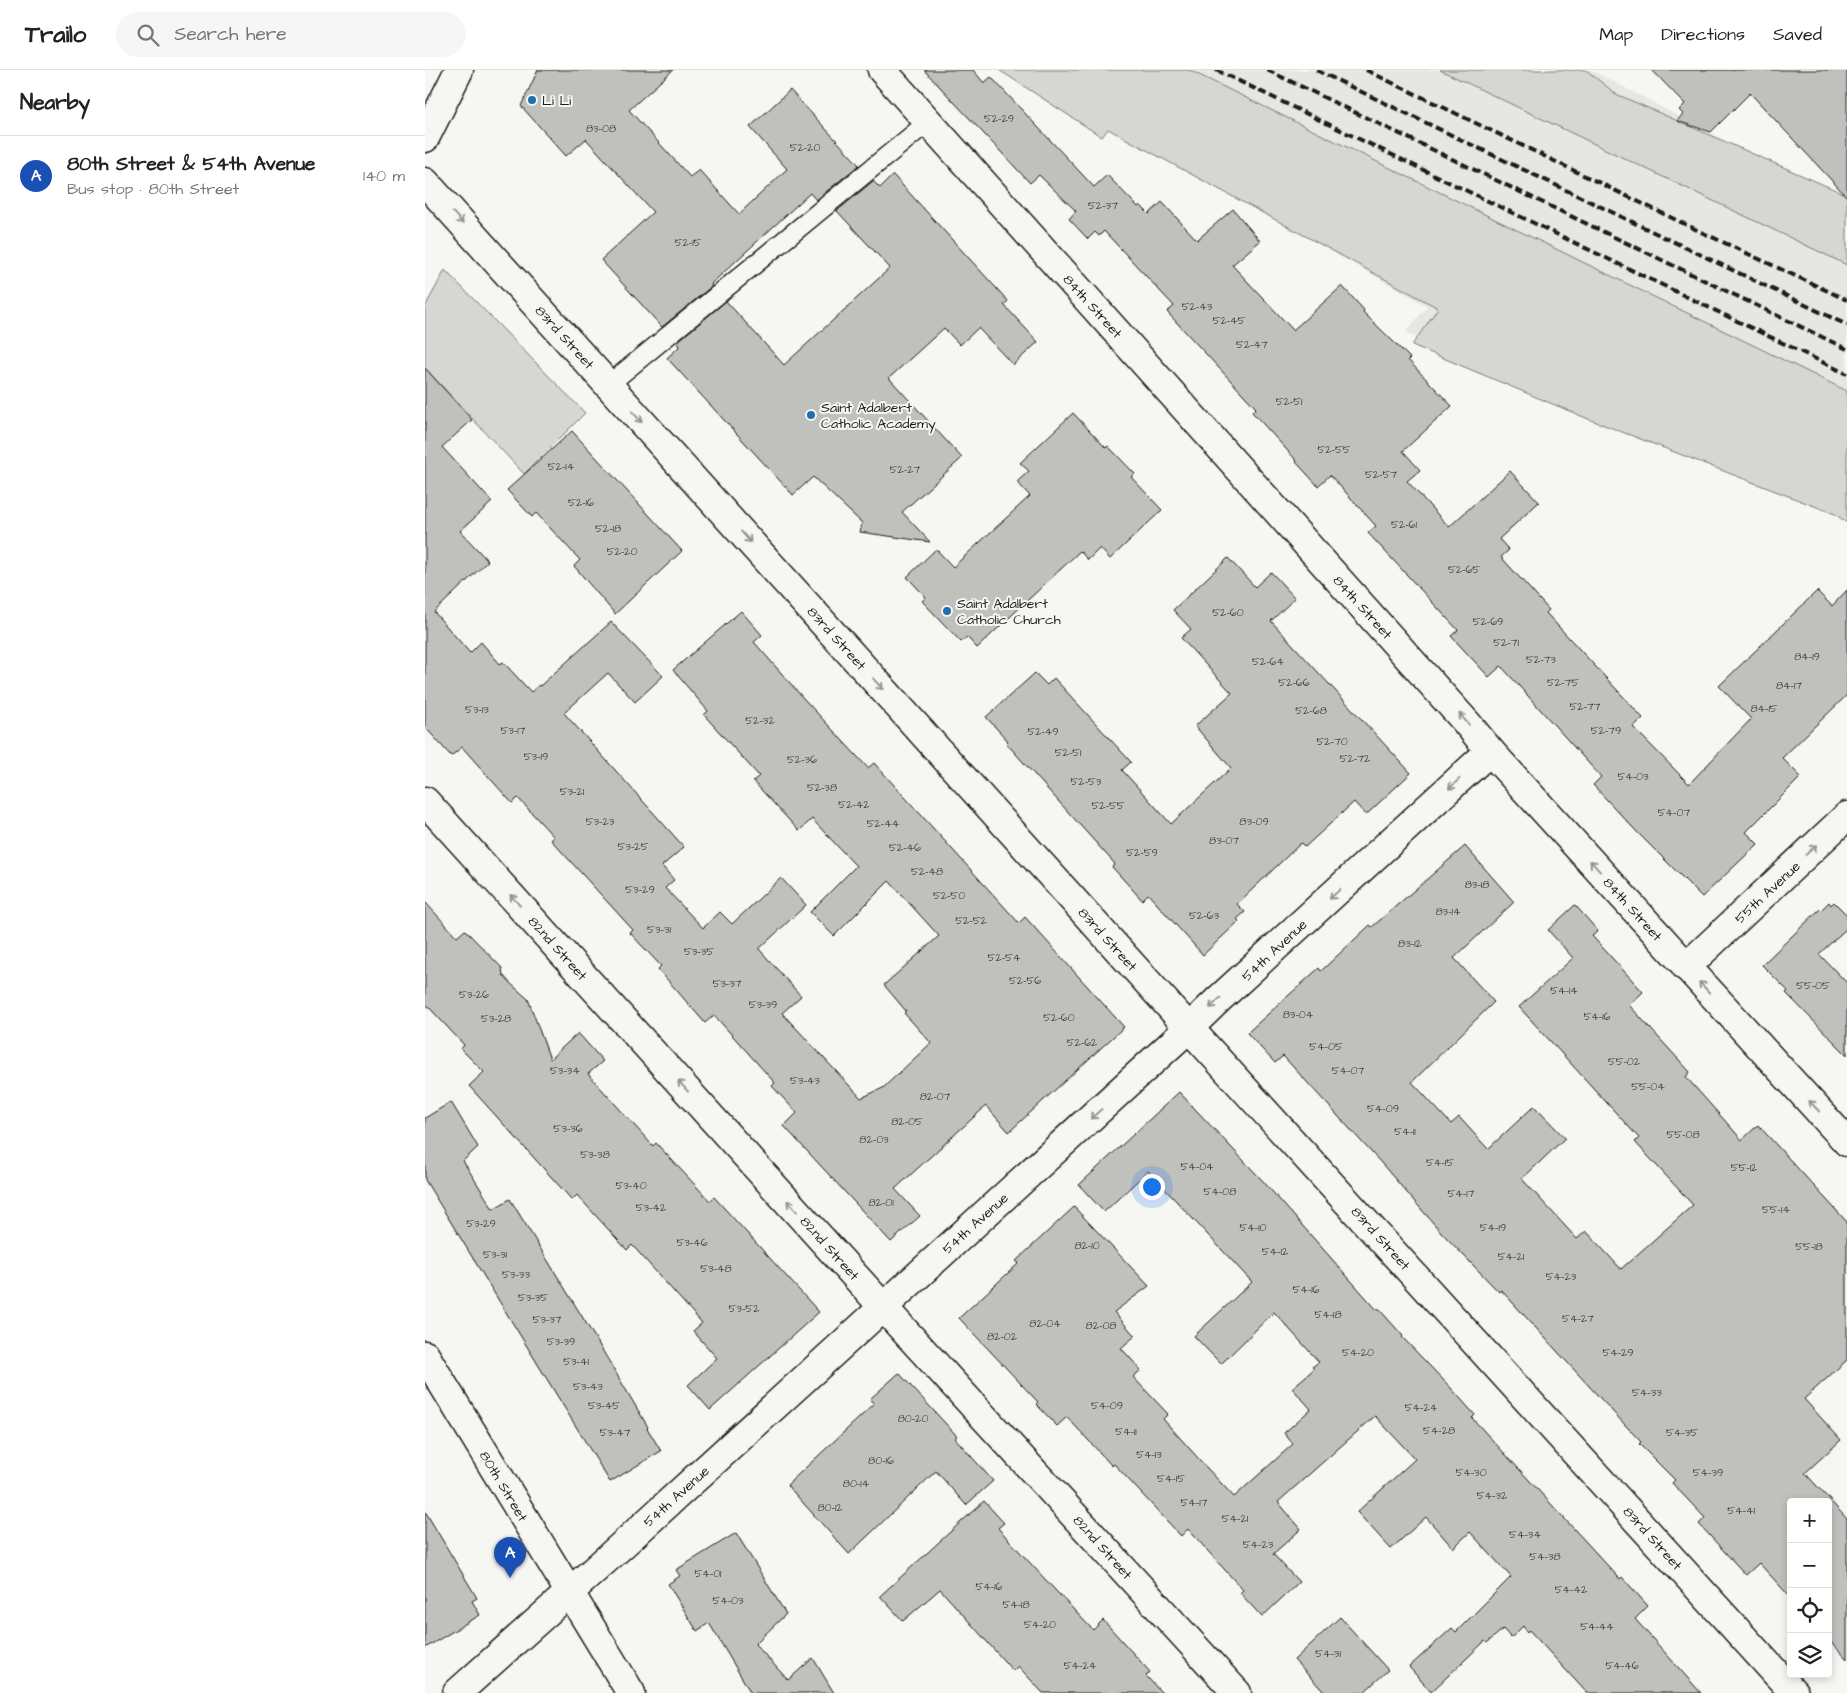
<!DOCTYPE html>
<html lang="en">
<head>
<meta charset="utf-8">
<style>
	body { margin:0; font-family:"Architects Daughter",sans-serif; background:#f6f6f6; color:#222 }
	.controls { position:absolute; right:15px; bottom:15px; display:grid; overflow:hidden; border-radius:5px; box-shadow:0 2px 8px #0003 }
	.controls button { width:45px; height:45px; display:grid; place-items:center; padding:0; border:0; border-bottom:1px solid #e0e0e0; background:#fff; color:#222; font:25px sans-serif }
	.you { position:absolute; left:726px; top:1116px; width:18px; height:18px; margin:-12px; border:4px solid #fff; border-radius:50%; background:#1a73e8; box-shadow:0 0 0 8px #1a73e833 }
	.badge { display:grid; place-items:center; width:32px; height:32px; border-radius:50%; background:#1f6fb2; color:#fff; font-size:16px; font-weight:700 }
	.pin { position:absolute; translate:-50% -41px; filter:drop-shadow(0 1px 2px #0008) }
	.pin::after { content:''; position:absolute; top:26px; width:18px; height:15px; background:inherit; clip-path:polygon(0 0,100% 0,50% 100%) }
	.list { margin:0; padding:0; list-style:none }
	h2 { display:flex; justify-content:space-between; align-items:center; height:65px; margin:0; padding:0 20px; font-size:21px }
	h2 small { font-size:16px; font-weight:400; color:#767676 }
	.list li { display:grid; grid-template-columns:32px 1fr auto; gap:15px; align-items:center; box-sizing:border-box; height:80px; padding:0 20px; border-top:1px solid #e0e0e0 }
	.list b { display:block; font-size:19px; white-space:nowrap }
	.list p { margin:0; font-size:16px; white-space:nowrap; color:#767676 }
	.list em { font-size:16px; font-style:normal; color:#767676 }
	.icon { flex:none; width:28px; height:28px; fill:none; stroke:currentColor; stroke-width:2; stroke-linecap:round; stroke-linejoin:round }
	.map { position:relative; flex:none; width:1422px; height:1623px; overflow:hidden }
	header { display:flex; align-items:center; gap:30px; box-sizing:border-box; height:70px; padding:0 25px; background:#fff; border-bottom:1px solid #e0e0e0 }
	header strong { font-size:24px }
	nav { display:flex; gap:28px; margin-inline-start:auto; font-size:18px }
	.search { width:350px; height:45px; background:#f6f6f6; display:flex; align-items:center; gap:12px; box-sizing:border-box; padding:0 18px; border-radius:28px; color:#767676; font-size:19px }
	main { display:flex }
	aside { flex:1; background:#fff }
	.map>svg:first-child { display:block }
	.built { fill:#e6e6e2 }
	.green { fill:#d6d6d2; stroke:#797977 }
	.building { fill:#c0c0bd; stroke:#1c1c1c }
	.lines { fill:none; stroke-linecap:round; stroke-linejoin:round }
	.service-casing { stroke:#1c1c1c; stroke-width:21 }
	.minor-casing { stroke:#1c1c1c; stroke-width:31 }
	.tertiary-casing { stroke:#1c1c1c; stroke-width:31 }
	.secondary-casing { stroke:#1c1c1c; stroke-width:31 }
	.service { stroke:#f6f6f2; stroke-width:18 }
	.minor { stroke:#f6f6f2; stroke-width:28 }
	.tertiary { stroke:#f6f6f2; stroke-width:28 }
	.secondary { stroke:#f6f6f2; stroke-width:28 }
	.rail { stroke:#1c1c1c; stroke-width:4; stroke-dasharray:8 4; stroke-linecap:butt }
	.oneway { stroke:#949492 }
	.poi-dot { fill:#1f6fb2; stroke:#f6f6f2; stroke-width:2 }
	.labels { text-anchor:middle; stroke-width:4; stroke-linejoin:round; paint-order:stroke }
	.number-label { font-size:11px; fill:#454544 }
	.poi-label { font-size:14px; fill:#1c1c1c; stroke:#f6f6f2; text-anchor:start }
	.street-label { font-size:14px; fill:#1c1c1c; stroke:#f6f6f2 }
</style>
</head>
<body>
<header>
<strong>Trailo</strong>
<div class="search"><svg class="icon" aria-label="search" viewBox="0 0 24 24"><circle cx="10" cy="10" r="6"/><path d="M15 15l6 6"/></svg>Search here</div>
<nav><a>Map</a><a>Directions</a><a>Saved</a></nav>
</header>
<main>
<aside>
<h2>Nearby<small></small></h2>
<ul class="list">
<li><span class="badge" style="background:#1a4fb4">A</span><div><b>80th Street &amp; 54th Avenue</b><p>Bus stop · 80th Street</p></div><em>140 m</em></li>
</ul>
</aside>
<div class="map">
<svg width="1422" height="1623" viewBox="0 0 1422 1623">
	<rect width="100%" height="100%" fill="#f6f6f2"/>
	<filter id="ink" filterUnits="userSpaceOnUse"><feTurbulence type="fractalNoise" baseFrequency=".02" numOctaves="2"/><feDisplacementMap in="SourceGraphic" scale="10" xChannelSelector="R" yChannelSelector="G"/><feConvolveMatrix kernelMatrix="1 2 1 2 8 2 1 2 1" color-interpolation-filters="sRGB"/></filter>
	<g filter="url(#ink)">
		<polygon class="built" points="590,0 1166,0 1422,135 1422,416 1052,299 981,262 1002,236"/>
		<g class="green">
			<polygon points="574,0 764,0 1422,321 1422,453 1410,444 1161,348 987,275 1013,238 683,59 677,67"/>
			<polygon points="1015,0 1161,0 1191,24 1422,125 1422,195"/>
			<polygon points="20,200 160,343 99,404 0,298 0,237"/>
		</g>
		<g class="building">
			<polygon points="113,0 248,0 204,40 265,107 274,100 314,144 362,99 325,57 365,20 434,95 391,130 385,123 286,214 287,216 237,257 176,190 228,142 161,69 141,86 96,36"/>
			<polygon points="499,0 548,0 559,13 566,7 669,117 682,105 713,137 715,135 724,144 737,132 772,170 808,139 835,171 807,195 868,260 917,216 939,240 938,242 985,288 983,290 1027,336 978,381 995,400 982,411 1024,457 1085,401 1114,432 1074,469 1084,480 1076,487 1124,540 1121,543 1218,648 1208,657 1264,714 1326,649 1294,616 1392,521 1407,536 1422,520 1422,625 1357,688 1376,707 1321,762 1333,774 1277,827 1212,762 1168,715 1176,707 1076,596 1064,607 1026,566 1033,560 943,463 951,456 905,405 893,416 871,392 872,391 827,342 831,338 742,242 749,236 679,161 674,166 670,162 663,169 644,149 651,141 614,105 605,113"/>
			<polygon points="1227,0 1422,0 1422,127 1325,23 1286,62 1252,51 1258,44 1254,40 1260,34"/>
			<polygon points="468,105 583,231 579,235 613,272 588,295 553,258 535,275 519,258 464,308 537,388 477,442 505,472 435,462 437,453 388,407 368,425 242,288 255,276 252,272 301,231 359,295 465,198 412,141 448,111 455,118"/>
			<polygon points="0,298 47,350 17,377 67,432 35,461 63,491 9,542 45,583 56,572 75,594 78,592 106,622 114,615 115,616 186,552 238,606 210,632 183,603 139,643 259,777 237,796 249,810 240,818 278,858 295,842 307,854 356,808 381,835 334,879 376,926 357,943 436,1028 458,1018 506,973 479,943 481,941 459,915 514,866 464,811 409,866 385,842 431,796 387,749 374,761 328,711 334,706 279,645 283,641 248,600 316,541 337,565 329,572 379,629 443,698 449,693 594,853 600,847 699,957 584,1062 561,1036 470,1119 495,1146 466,1172 359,1056 372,1043 347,1016 350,1013 289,945 280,953 233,899 236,896 205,863 208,860 126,770 129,767 93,728 87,733 37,677 26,686 0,657"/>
			<polygon points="648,343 681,378 683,376 710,404 706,407 737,440 685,489 675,478 663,490 655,481 552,578 542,567 536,572 497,531 501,527 482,507 511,479 528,497 605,426 592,412 604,401 595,393"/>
			<polygon points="147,361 257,481 190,544 149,496 155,490 111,443 107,447 82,420"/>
			<polygon points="803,488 830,517 846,502 870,528 846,551 986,703 941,745 929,732 880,777 876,773 812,834 820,842 812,849 814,851 778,885 723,824 717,830 687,797 690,794 581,673 583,671 561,647 610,603 622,615 629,608 706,692 697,700 746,754 806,698 770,656 807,623 756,568 766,559 748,540"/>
			<polygon points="1040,776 1089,832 1029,888 1069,932 987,1012 1026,1054 1034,1047 1063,1079 1109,1036 1140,1068 1097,1109 1152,1169 1161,1161 1196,1199 1268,1135 1210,1072 1214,1068 1094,937 1148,888 1123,860 1150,835 1173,861 1167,866 1218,922 1204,935 1265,1002 1261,1007 1317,1070 1333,1055 1422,1152 1422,1290 1379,1329 1416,1370 1380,1403 1422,1449 1422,1589 1403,1569 1403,1432 1366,1432 1366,1528 1334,1493 1321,1505 1274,1454 1280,1448 1247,1413 1250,1410 1214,1374 1216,1372 1175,1328 1076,1220 1074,1222 1016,1162 957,1094 858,986 850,993 822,963 894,898 896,901 945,855 947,857"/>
			<polygon points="0,832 32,867 40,860 77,898 78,905 85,913 103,929 125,989 153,963 178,991 163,1004 228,1076 231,1073 285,1131 289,1127 394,1242 285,1340 263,1315 292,1288 268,1261 277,1253 207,1175 202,1180 152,1125 147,1130 44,1016 59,1002 36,979 39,975 0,933"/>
			<polygon points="1404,832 1406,835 1409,832 1422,845 1422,858 1394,884 1422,913 1422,985 1361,923 1363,921 1337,895 1395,839 1396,840"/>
			<polygon points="754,1022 837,1110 952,1240 953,1238 978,1266 977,1267 1026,1318 1050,1345 1047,1348 1195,1509 1197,1507 1223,1536 1210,1549 1276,1623 1162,1623 1104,1560 1102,1562 1098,1556 1086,1568 1078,1559 1062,1573 1060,1571 1006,1622 984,1597 1027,1558 1031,1562 1086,1507 1045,1462 1028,1478 1001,1447 966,1479 932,1442 990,1389 950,1346 853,1432 876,1459 848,1484 874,1512 837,1547 815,1523 818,1520 763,1459 756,1466 689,1394 687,1396 642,1347 632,1356 611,1334 613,1332 534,1248 594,1193 591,1191 649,1137 724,1216 689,1242 710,1266 696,1278 716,1300 708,1307 743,1344 738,1349 781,1397 809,1427 868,1374 859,1363 886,1339 867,1318 889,1299 887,1297 894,1292 849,1242 796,1294 769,1266 827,1212 723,1101 679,1142 654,1115"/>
			<polygon points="26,1032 53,1077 38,1091 68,1139 85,1129 169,1266 223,1357 222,1358 236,1381 185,1412 0,1110 0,1048"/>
			<polygon points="474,1303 532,1366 530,1368 568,1411 541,1435 511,1401 424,1484 362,1415 449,1334 445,1329"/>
			<polygon points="559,1431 579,1453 573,1458 630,1520 668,1560 678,1550 725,1602 721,1606 737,1623 618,1623 593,1596 588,1601 515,1519 478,1551 455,1526"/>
			<polygon points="0,1441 52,1528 47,1531 55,1545 0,1578"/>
			<polygon points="311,1463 361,1544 330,1574 363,1610 388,1588 409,1623 326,1623 284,1553 272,1561 243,1514 255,1506 251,1500"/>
			<polygon points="915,1547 963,1600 938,1623 900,1623 869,1590"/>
		</g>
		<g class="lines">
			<defs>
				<polyline id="service" points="183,315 503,52"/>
				<g id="minor">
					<polyline points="457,0 1041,652 1065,681 1422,1072"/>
					<polyline points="0,112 764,958 1369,1623"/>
					<polyline points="0,731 478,1259 812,1623"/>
					<polyline points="1261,897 1422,746"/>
					<polyline points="32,1623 204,1469 764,958 794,929 1065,681"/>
				</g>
				<polyline id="tertiary" points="0,1285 206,1623"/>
				<polyline id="secondary" points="0,68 34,0"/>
			</defs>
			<use href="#service" class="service-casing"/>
			<use href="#minor" class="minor-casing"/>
			<use href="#tertiary" class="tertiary-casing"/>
			<use href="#secondary" class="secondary-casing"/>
			<use href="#service" class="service"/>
			<use href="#minor" class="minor"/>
			<use href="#tertiary" class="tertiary"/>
			<use href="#secondary" class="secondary"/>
			<g class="rail">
				<polyline points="791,0 1422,304"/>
				<polyline points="842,0 1422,279"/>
				<polyline points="891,0 1422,255"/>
				<polyline points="941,0 1272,160 1422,230"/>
			</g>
		</g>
		<defs><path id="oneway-shaft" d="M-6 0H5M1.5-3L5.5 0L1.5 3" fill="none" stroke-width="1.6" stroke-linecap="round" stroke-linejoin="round" transform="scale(1.25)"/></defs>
		<g class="oneway">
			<use href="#oneway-shaft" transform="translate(33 148) rotate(48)"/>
			<use href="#oneway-shaft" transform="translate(212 347) rotate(48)"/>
			<use href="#oneway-shaft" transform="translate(321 467) rotate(48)"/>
			<use href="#oneway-shaft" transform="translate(453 614) rotate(48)"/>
			<use href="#oneway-shaft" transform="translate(1039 649) rotate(-131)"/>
			<use href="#oneway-shaft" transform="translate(1029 714) rotate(137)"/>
			<use href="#oneway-shaft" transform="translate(1386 780) rotate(-43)"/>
			<use href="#oneway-shaft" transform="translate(1170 796) rotate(-132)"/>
			<use href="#oneway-shaft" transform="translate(910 824) rotate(137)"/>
			<use href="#oneway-shaft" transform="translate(90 830) rotate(-132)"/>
			<use href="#oneway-shaft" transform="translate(1279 917) rotate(-133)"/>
			<use href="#oneway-shaft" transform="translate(790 933) rotate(136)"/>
			<use href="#oneway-shaft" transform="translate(258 1016) rotate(-132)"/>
			<use href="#oneway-shaft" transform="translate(1389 1036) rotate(-133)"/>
			<use href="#oneway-shaft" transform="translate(671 1044) rotate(138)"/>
			<use href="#oneway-shaft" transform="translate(367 1136) rotate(-132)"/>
		</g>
	</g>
	<g class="poi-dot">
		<circle cx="107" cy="30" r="5"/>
		<circle cx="386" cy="345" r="5"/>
		<circle cx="522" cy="541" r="5"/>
	</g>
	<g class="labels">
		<g class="number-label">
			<text x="574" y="52">52-29</text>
			<text x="176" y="62">83-08</text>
			<text x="380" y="81">52-20</text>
			<text x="678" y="139">52-37</text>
			<text x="263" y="176">52-15</text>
			<text x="772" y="240">52-43</text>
			<text x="804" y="254">52-45</text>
			<text x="827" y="278">52-47</text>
			<text x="864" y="335">52-51</text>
			<text x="909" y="383">52-55</text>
			<text x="136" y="400">52-14</text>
			<text x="480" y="403">52-27</text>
			<text x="956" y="408">52-57</text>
			<text x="156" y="436">52-16</text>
			<text x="979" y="458">52-61</text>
			<text x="183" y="462">52-18</text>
			<text x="197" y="485">52-20</text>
			<text x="1039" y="503">52-65</text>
			<text x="803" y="546">52-60</text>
			<text x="1063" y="555">52-69</text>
			<text x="1081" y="576">52-71</text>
			<text x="1382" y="590">84-19</text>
			<text x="1116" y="593">52-73</text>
			<text x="843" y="595">52-64</text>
			<text x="869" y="616">52-66</text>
			<text x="1138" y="616">52-75</text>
			<text x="1364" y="619">84-17</text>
			<text x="1160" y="640">52-77</text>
			<text x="1339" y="642">84-15</text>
			<text x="52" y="643">53-13</text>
			<text x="886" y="644">52-68</text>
			<text x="335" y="654">52-32</text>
			<text x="88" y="664">53-17</text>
			<text x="1181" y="664">52-79</text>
			<text x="618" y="665">52-49</text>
			<text x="907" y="675">52-70</text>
			<text x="643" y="686">52-51</text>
			<text x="111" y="690">53-19</text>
			<text x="930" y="692">52-72</text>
			<text x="377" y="693">52-36</text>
			<text x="1208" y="710">54-03</text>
			<text x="661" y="715">52-53</text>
			<text x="397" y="721">52-38</text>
			<text x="147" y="725">53-21</text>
			<text x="429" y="738">52-42</text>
			<text x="683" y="739">52-55</text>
			<text x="1249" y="746">54-07</text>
			<text x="175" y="755">53-23</text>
			<text x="829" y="755">83-09</text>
			<text x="458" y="757">52-44</text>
			<text x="799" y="774">83-07</text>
			<text x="208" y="780">53-25</text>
			<text x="480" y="781">52-46</text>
			<text x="717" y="786">52-59</text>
			<text x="502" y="805">52-48</text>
			<text x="1052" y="818">83-18</text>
			<text x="215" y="823">53-29</text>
			<text x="524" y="829">52-50</text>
			<text x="1023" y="845">83-14</text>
			<text x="779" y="849">52-63</text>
			<text x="546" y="854">52-52</text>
			<text x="234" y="863">53-31</text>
			<text x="985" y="877">83-12</text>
			<text x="274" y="885">53-35</text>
			<text x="579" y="891">52-54</text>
			<text x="600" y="914">52-56</text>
			<text x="302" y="917">53-37</text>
			<text x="1388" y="919">55-05</text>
			<text x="1139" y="924">54-14</text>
			<text x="49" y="928">53-26</text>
			<text x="338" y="938">53-39</text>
			<text x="873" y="948">83-04</text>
			<text x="1172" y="950">54-16</text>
			<text x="634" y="951">52-60</text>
			<text x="71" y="952">53-28</text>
			<text x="657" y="976">52-62</text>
			<text x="901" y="980">54-05</text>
			<text x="1199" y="995">55-02</text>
			<text x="140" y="1004">53-34</text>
			<text x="923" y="1004">54-07</text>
			<text x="380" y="1014">53-43</text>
			<text x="1223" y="1020">55-04</text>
			<text x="510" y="1030">82-07</text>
			<text x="958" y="1042">54-09</text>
			<text x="482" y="1055">82-05</text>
			<text x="143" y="1062">53-36</text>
			<text x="980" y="1065">54-11</text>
			<text x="1258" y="1068">55-08</text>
			<text x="449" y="1073">82-03</text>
			<text x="170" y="1088">53-38</text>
			<text x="1015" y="1096">54-15</text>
			<text x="772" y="1100">54-04</text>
			<text x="1319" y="1101">55-12</text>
			<text x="206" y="1119">53-40</text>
			<text x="795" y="1125">54-08</text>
			<text x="1036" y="1127">54-17</text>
			<text x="456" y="1136">82-01</text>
			<text x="226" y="1141">53-42</text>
			<text x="1351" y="1143">55-14</text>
			<text x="56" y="1157">53-29</text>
			<text x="828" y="1161">54-10</text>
			<text x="1068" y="1161">54-19</text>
			<text x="267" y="1176">53-46</text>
			<text x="662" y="1179">82-10</text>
			<text x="1384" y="1180">55-18</text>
			<text x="850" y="1185">54-12</text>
			<text x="70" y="1188">53-31</text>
			<text x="1086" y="1190">54-21</text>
			<text x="291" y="1202">53-48</text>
			<text x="91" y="1208">53-33</text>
			<text x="1136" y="1210">54-23</text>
			<text x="881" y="1223">54-16</text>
			<text x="108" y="1231">53-35</text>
			<text x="319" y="1242">53-52</text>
			<text x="903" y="1248">54-18</text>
			<text x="1153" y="1252">54-27</text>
			<text x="122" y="1253">53-37</text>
			<text x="620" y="1257">82-04</text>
			<text x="676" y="1259">82-08</text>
			<text x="577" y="1270">82-02</text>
			<text x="136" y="1275">53-39</text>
			<text x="933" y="1286">54-20</text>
			<text x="1193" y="1286">54-29</text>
			<text x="151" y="1295">53-41</text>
			<text x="163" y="1320">53-43</text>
			<text x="1222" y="1326">54-33</text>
			<text x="179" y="1339">53-45</text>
			<text x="682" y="1339">54-09</text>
			<text x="996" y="1341">54-24</text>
			<text x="488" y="1352">80-20</text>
			<text x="1014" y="1364">54-28</text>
			<text x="701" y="1365">54-11</text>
			<text x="190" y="1366">53-47</text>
			<text x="1257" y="1366">54-35</text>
			<text x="724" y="1388">54-13</text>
			<text x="456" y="1394">80-16</text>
			<text x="1046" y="1406">54-30</text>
			<text x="1283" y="1406">54-39</text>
			<text x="746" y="1412">54-15</text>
			<text x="431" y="1417">80-14</text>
			<text x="1067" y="1429">54-32</text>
			<text x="769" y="1436">54-17</text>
			<text x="405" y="1441">80-12</text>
			<text x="1316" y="1444">54-41</text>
			<text x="810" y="1452">54-21</text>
			<text x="1100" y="1468">54-34</text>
			<text x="833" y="1478">54-23</text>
			<text x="1120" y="1490">54-38</text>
			<text x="283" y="1507">54-01</text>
			<text x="564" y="1520">54-16</text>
			<text x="1146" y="1523">54-42</text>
			<text x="303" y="1534">54-03</text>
			<text x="591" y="1538">54-18</text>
			<text x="615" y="1558">54-20</text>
			<text x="1172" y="1560">54-44</text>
			<text x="903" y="1587">54-31</text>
			<text x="655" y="1599">54-24</text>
			<text x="1197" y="1599">54-46</text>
		</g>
		<g class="poi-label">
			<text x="117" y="35">Li Li</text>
			<text x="396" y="342">Saint Adalbert<tspan x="396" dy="16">Catholic Academy</tspan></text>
			<text x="532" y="538">Saint Adalbert<tspan x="532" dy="16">Catholic Church</tspan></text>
		</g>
		<g class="street-label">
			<text transform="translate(668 236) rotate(48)" y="5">84th Street</text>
			<text transform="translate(140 267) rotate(48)" y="5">83rd Street</text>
			<text transform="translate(938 537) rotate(48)" y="5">84th Street</text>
			<text transform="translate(412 568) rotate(48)" y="5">83rd Street</text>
			<text transform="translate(1342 822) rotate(-43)" y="5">55th Avenue</text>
			<text transform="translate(1208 839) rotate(48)" y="5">84th Street</text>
			<text transform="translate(683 869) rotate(48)" y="5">83rd Street</text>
			<text transform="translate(133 878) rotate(48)" y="5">82nd Street</text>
			<text transform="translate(849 880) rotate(-43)" y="5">54th Avenue</text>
			<text transform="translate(550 1153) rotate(-42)" y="5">54th Avenue</text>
			<text transform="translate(956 1168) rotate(48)" y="5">83rd Street</text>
			<text transform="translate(405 1178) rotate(48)" y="5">82nd Street</text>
			<text transform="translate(79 1416) rotate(59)" y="5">80th Street</text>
			<text transform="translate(251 1426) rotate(-42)" y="5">54th Avenue</text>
			<text transform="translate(1228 1468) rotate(48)" y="5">83rd Street</text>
			<text transform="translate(678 1477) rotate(48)" y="5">82nd Street</text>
		</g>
	</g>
</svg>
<div class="controls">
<button>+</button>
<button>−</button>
<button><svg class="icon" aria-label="locate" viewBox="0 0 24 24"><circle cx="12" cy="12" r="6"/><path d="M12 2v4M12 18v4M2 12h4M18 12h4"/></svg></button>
<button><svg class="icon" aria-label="layers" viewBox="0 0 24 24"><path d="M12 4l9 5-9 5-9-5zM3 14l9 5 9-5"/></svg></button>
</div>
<div class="you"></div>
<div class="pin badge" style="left:85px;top:1508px;background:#1a4fb4">A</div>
</div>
</main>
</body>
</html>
